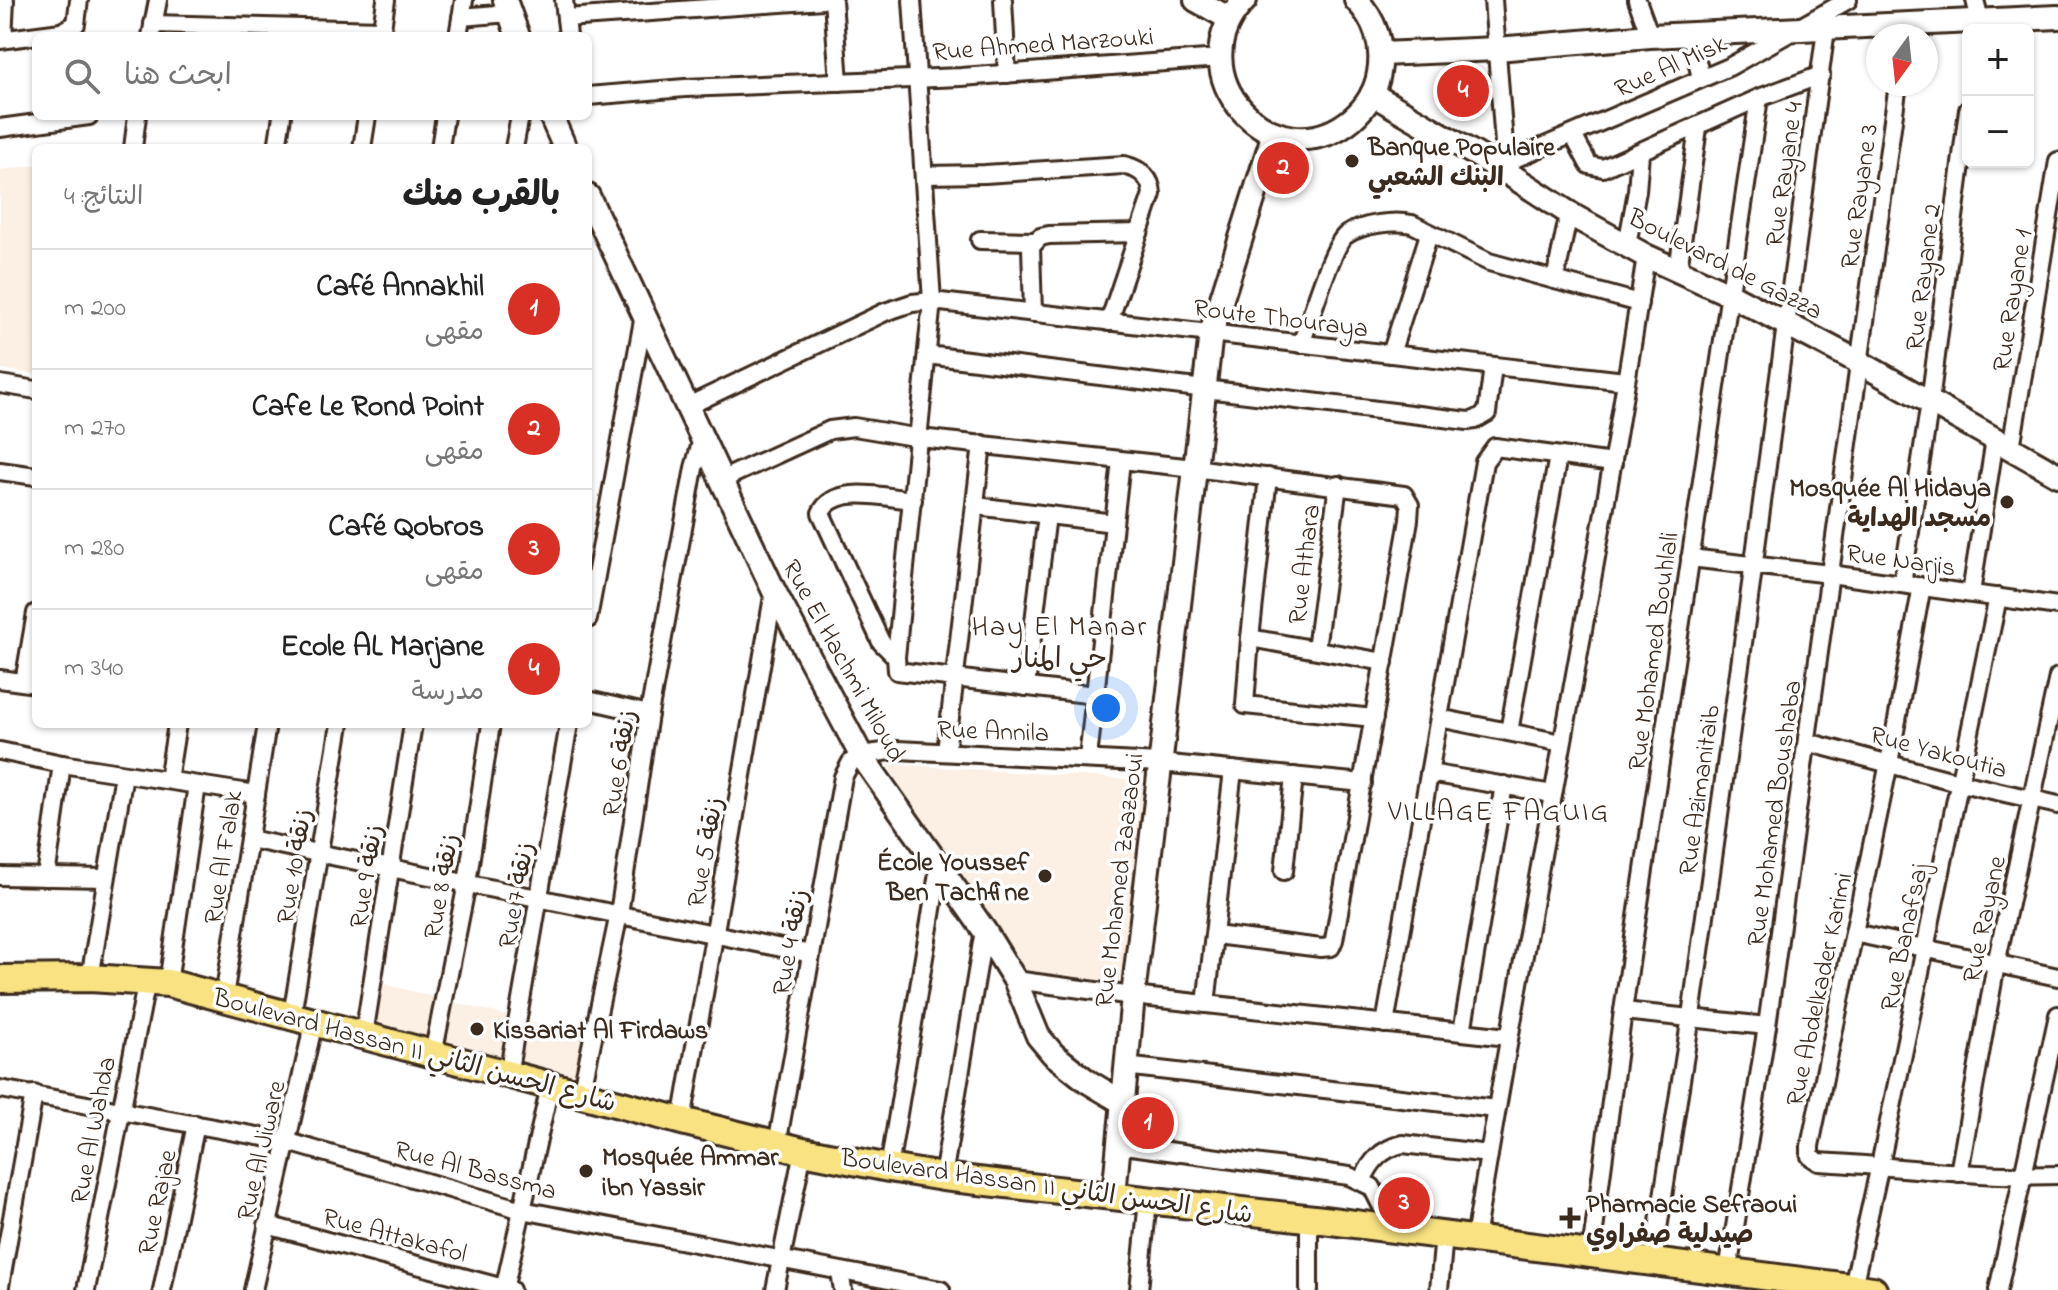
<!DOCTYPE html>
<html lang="ar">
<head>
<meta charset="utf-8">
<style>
	body { margin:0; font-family:"Indie Flower","Playpen Sans Arabic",sans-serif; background:#f6f6f6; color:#222; direction:rtl }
	.controls { position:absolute; right:24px; top:24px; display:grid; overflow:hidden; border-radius:12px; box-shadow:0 2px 6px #0004 }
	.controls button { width:72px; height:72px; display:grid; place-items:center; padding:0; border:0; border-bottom:2px solid #e0e0e0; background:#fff; color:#222; font:40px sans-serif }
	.compass { position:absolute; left:1866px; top:24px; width:72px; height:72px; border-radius:50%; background:#fff; box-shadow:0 2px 6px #0004; rotate:195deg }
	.you { position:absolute; left:1106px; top:708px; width:28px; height:28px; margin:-20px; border:6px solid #fff; border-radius:50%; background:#1a73e8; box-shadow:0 0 0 12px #1a73e833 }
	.badge { display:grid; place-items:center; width:52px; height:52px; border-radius:50%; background:#d93025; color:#fff; font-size:26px; font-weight:700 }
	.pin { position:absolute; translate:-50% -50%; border:4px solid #fff; box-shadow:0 2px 8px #0006 }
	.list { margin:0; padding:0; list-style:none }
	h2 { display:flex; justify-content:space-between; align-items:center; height:104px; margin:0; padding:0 32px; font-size:34px }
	h2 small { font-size:26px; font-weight:400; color:#767676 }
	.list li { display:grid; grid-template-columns:52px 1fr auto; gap:24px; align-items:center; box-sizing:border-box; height:120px; padding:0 32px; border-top:2px solid #e0e0e0 }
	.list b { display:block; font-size:30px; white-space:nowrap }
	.list p { margin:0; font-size:26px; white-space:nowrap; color:#767676 }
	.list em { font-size:26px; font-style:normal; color:#767676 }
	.icon { flex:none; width:44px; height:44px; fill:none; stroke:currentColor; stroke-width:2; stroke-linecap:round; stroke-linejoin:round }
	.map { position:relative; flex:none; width:2058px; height:1290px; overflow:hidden; direction:ltr }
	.search { position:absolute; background:#fff; box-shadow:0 2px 6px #0004; left:32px; top:32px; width:560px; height:88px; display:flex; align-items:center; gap:20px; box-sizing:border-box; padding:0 28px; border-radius:12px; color:#767676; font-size:30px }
	.panel { position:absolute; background:#fff; box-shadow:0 2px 6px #0004; left:32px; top:144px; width:560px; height:584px; border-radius:12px; direction:rtl }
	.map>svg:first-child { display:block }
	.built { fill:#fcefe4 }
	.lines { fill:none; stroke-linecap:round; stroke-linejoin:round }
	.street-casing { stroke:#3b2a1e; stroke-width:22 }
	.secondary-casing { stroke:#3b2a1e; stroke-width:28 }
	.primary-casing { stroke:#3b2a1e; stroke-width:32 }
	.street { stroke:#fff; stroke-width:16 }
	.secondary { stroke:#fff; stroke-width:22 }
	.primary { stroke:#f8e281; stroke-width:26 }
	.poi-dot { fill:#3b2a1e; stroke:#fff; stroke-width:3 }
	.labels { text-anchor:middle; stroke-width:7; stroke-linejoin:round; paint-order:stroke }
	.street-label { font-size:26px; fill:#3b2a1e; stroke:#fff }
	.poi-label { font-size:26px; font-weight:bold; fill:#3b2a1e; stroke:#fff; text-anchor:start }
	.neighbourhood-label { font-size:28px; letter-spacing:2px; fill:#3b2a1e; stroke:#fff }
</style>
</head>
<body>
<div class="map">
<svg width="2058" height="1290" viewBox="0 0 2058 1290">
	<rect width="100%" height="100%" fill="#fff"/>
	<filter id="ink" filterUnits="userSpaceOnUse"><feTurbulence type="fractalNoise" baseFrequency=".0125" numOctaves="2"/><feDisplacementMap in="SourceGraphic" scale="16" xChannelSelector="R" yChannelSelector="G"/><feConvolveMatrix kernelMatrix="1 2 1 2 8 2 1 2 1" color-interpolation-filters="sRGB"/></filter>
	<g filter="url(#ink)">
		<g class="built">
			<polygon points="36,165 36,374 0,369 0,170"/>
			<polygon points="887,764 1143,780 1125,981 1015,973"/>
			<polygon points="376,982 588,1037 577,1077 366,1022"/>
		</g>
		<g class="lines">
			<defs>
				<g id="street">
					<polyline points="564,0 568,36"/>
					<polyline points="833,0 839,82"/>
					<polyline points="912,0 932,301 896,657 897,671 1095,695"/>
					<polyline points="1003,0 1007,74"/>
					<polyline points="1493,0 1506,170"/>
					<polyline points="1637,0 1650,36"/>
					<polyline points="1975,0 1980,20 1979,30"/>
					<polyline points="461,17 510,13"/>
					<polyline points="566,18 823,0"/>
					<polyline points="153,24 382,30"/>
					<polyline points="1691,35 1701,78"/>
					<polyline points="151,36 158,0"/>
					<polyline points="381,36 386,0"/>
					<polyline points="458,36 464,0"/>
					<polyline points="3,39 5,0"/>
					<polyline points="0,40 61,32 76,24 79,0"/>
					<polyline points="588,96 685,88 961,77 1220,58"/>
					<polyline points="0,128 89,116"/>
					<polyline points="1573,135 1589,165 1603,168 1759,98 1821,75"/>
					<polyline points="133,148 137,116"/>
					<polyline points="277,148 282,116"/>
					<polyline points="362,148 367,116"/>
					<polyline points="440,148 445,116"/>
					<polyline points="514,148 520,116"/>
					<polyline points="1505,163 1729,67 1848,0"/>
					<path d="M924,175L985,174L1124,165C1140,169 1151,177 1152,194L1109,322"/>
					<polyline points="980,240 1035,241"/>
					<polyline points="1627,245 1637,191 1640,153"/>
					<polyline points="1678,270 1698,128"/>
					<polyline points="1555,280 1569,213"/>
					<polyline points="1033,313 1031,247 1040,237 1049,235 1139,233"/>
					<path d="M1301,344C1309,324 1332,245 1346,235C1362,224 1394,220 1412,224L1489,262L1639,303"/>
					<polyline points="1391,354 1429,234"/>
					<polyline points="927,355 1468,421 1475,420 1487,413 1493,366"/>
					<polyline points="0,384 36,390"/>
					<polyline points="686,407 885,312 912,303 932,301 1625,381"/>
					<polyline points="2011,448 2058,161"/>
					<polyline points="0,471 36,476"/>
					<polyline points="1268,477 1250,638 1245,705 1374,718"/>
					<polyline points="721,480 830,430 854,427 920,438 1194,468 1404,495 1410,505 1409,520 1334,940 1331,947 1321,948 1215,935"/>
					<polyline points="976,506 1114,523"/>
					<polyline points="1690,558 1830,574 2058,606"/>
					<polyline points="1902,584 1930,402 1968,110"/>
					<path d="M1922,586L1889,763L1810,1146V1156L1819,1162C1899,1166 1978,1178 2058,1175"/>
					<polyline points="1971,593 1995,439"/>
					<polyline points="588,619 644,315"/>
					<polyline points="1250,638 1384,662"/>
					<polyline points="1316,649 1338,485"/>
					<path d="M896,657L881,642L821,513C835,483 886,498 913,500"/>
					<polyline points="0,679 36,684"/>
					<polyline points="24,682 36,613"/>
					<polyline points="1026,687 1047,515"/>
					<polyline points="588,700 649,714"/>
					<polyline points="1439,718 1562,743"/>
					<polyline points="1509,732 1558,456"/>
					<polyline points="1807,742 1961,783 2058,805"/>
					<polyline points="0,751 62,764 256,794"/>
					<polyline points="946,752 982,444"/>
					<polyline points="1088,758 1121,461"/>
					<polyline points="1429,773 1553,794"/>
					<polyline points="168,780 177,724"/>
					<polyline points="249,839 811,954"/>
					<polyline points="1284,871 1294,776"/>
					<polyline points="0,876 106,878"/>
					<polyline points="46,877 62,764"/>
					<polyline points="1854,933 2058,977"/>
					<polyline points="90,978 124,774"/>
					<polyline points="1015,980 1133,996 1508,1037"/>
					<polyline points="168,983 197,785"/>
					<polyline points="224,997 267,724"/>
					<polyline points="1206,1004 1233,770"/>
					<polyline points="1623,1011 1767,1026"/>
					<polyline points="292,1015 340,724"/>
					<polyline points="1385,1024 1484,462 1495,447 1613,463"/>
					<polyline points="1462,1032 1504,785"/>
					<polyline points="364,1035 413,724"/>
					<polyline points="433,1055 467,883 491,724"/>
					<polyline points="1125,1066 1496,1109"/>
					<polyline points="508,1075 569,724"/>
					<polyline points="0,1089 285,1141 522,1210 941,1290"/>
					<polyline points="581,1094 619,914 649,714 694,468 702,439"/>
					<polyline points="682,1121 774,591"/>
					<polyline points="1117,1144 1349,1176 1372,1187 1393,1229"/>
					<polyline points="777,1145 843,777 851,762 861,755 898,750 1160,763 1363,783"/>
					<polyline points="889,1168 939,867"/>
					<polyline points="1959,1173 1996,964 2058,677"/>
					<polyline points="943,1177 984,930"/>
					<path d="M1362,1181C1371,1161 1381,1149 1403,1144L1489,1154"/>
					<polyline points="267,1225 511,1290"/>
					<path d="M1475,1239C1528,911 1596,585 1646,256"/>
					<polyline points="1591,1253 1623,1011 1759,98"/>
					<polyline points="1653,1261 1691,1016 1741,658 1826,29"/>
					<polyline points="1728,1271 1767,1026 1898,84"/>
					<polyline points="840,1272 843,1290"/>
					<polyline points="0,1286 34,1094"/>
					<polyline points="1853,1287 1880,1165 1998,597"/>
					<polyline points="86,1290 147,980"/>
					<polyline points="162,1290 196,1124"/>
					<polyline points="253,1290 314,1022"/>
					<polyline points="504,1290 550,1086"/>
					<polyline points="775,1290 803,1151"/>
					<polyline points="1139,1290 1148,1200"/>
					<polyline points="1309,1290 1309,1218"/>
					<polyline points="1439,1290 1444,1235"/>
					<polyline points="1998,1290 2058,1015"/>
				</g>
				<g id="secondary">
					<polyline points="505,0 518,36"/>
					<polyline points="1196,0 1230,19"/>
					<path d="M1245,0C1173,72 1274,183 1352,119C1366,107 1376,91 1379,73C1384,45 1375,19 1356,0"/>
					<polyline points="1381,54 1497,49 1650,36 2058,17"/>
					<polyline points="1372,94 1506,172 1575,217 1646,256 1729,294 1859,362 2058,475"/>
					<polyline points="551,116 565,148"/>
					<polyline points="588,196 774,591 861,755 984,930 1015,980 1038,1036 1053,1054 1087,1081 1122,1102"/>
					<polyline points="1114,1195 1133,996 1211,333 1274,133"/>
				</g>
				<polyline id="primary" points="0,979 90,978 168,983 682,1121 803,1151 889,1168 943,1177 1323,1220 1873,1290"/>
			</defs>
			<use href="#street" class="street-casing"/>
			<use href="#secondary" class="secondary-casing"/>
			<use href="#primary" class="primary-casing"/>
			<use href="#street" class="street"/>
			<use href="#secondary" class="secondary"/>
			<use href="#primary" class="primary"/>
		</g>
	</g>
	<g class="poi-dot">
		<circle cx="1352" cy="161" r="8"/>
		<circle cx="2007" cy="502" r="8"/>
		<circle cx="1045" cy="876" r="8"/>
		<circle cx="477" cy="1029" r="8"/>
		<circle cx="586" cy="1171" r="8"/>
		<path d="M1566 1206h8v8h8v8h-8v8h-8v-8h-8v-8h8z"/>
	</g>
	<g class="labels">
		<g class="street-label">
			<text transform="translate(1043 43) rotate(-4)" y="9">Rue Ahmed Marzouki</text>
			<text transform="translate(1670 65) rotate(-24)" y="9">Rue Al Misk</text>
			<text transform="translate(1783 174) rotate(-82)" y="9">Rue Rayane 4</text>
			<text transform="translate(1858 196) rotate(-82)" y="9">Rue Rayane 3</text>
			<text transform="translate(1726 263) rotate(27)" y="9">Boulevard de Gazza</text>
			<text transform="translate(1922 277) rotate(-83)" y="9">Rue Rayane 2</text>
			<text transform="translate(2011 300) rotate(-81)" y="9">Rue Rayane 1</text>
			<text transform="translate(1281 317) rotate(7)" y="9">Route Thouraya</text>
			<text transform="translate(1901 559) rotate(8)" y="9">Rue Narjis</text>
			<text transform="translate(1303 564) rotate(-83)" y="9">Rue Athara</text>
			<text transform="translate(1652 651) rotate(-82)" y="9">Rue Mohamed Bouhlali</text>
			<text transform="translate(845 660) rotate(61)" y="9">Rue El Hachmi Miloud</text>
			<text transform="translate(993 730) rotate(2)" y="9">Rue Annila</text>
			<text transform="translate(1939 751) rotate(15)" y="9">Rue Yakoutia</text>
			<text transform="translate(618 763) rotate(-81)" y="9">Rue 6 زنقة</text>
			<text transform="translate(1698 790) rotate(-82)" y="9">Rue Azimanitaib</text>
			<text transform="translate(1773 813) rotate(-82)" y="9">Rue Mohamed Boushaba</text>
			<text transform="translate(704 852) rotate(-80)" y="9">Rue 5 زنقة</text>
			<text transform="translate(222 857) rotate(-81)" y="9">Rue Al Falak</text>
			<text transform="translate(293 866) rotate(-81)" y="9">Rue 10 زنقة</text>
			<text transform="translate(365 876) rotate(-81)" y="9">Rue 9 زنقة</text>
			<text transform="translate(1118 880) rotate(-83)" y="9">Rue Mohamed Zaazaoui</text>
			<text transform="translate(440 886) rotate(-80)" y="9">Rue 8 زنقة</text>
			<text transform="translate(515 895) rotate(-80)" y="9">Rue 7 زنقة</text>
			<text transform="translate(1983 919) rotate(-78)" y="9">Rue Rayane</text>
			<text transform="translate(1903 937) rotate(-78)" y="9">Rue Banafsaj</text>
			<text transform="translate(789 942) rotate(-80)" y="9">Rue 4 زنقة</text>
			<text transform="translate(1818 989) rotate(-78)" y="9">Rue Abdelkader Karimi</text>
			<text transform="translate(415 1049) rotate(15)" y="9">Boulevard Hassan II شارع الحسن الثاني</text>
			<text transform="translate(92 1130) rotate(-79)" y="9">Rue Al Wahda</text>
			<text transform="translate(260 1150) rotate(-77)" y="9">Rue Al Jiware</text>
			<text transform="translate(476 1169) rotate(15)" y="9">Rue Al Bassma</text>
			<text transform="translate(1047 1185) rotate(8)" y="9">Boulevard Hassan II شارع الحسن الثاني</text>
			<text transform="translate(156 1202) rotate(-78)" y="9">Rue Rajae</text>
			<text transform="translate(395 1234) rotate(15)" y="9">Rue Attakafol</text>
		</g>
		<g class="poi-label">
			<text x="1368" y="155">Banque Populaire<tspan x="1368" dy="30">البنك الشعبي</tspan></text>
			<text x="1991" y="496" text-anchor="end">Mosquée Al Hidaya<tspan x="1991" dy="30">مسجد الهداية</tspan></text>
			<text x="1029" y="870" text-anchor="end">École Youssef<tspan x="1029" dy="30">Ben Tachfine</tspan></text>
			<text x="493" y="1038">Kissariat Al Firdaws</text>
			<text x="602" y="1165">Mosquée Ammar<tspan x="602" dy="30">ibn Yassir</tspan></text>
			<text x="1586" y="1212">Pharmacie Sefraoui<tspan x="1586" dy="30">صيدلية صفراوي</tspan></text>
		</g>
		<g class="neighbourhood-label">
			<text x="1060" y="635">Hay El Manar<tspan x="1060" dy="32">حي المنار</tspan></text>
			<text x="1499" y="820">VILLAGE FAGUIG</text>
		</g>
	</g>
</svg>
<div class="controls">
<button>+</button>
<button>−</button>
</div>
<svg class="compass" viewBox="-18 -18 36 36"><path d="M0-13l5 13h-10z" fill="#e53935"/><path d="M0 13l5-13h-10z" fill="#767676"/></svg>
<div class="you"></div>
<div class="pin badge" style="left:1148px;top:1123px">1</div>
<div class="pin badge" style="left:1283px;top:168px">2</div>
<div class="pin badge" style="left:1404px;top:1203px">3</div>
<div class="pin badge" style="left:1463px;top:91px">4</div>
<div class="search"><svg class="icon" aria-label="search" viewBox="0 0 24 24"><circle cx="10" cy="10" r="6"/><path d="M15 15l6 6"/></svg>ابحث هنا</div>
<section class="panel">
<h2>بالقرب منك<small>النتائج: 4</small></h2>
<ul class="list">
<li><span class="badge">1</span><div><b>Café Annakhil</b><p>مقهى</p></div><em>200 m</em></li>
<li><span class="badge">2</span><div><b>Cafe Le Rond Point</b><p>مقهى</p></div><em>270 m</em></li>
<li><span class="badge">3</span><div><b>Café Qobros</b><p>مقهى</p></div><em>280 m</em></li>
<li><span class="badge">4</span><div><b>Ecole AL Marjane</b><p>مدرسة</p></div><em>340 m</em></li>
</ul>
</section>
</div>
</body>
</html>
